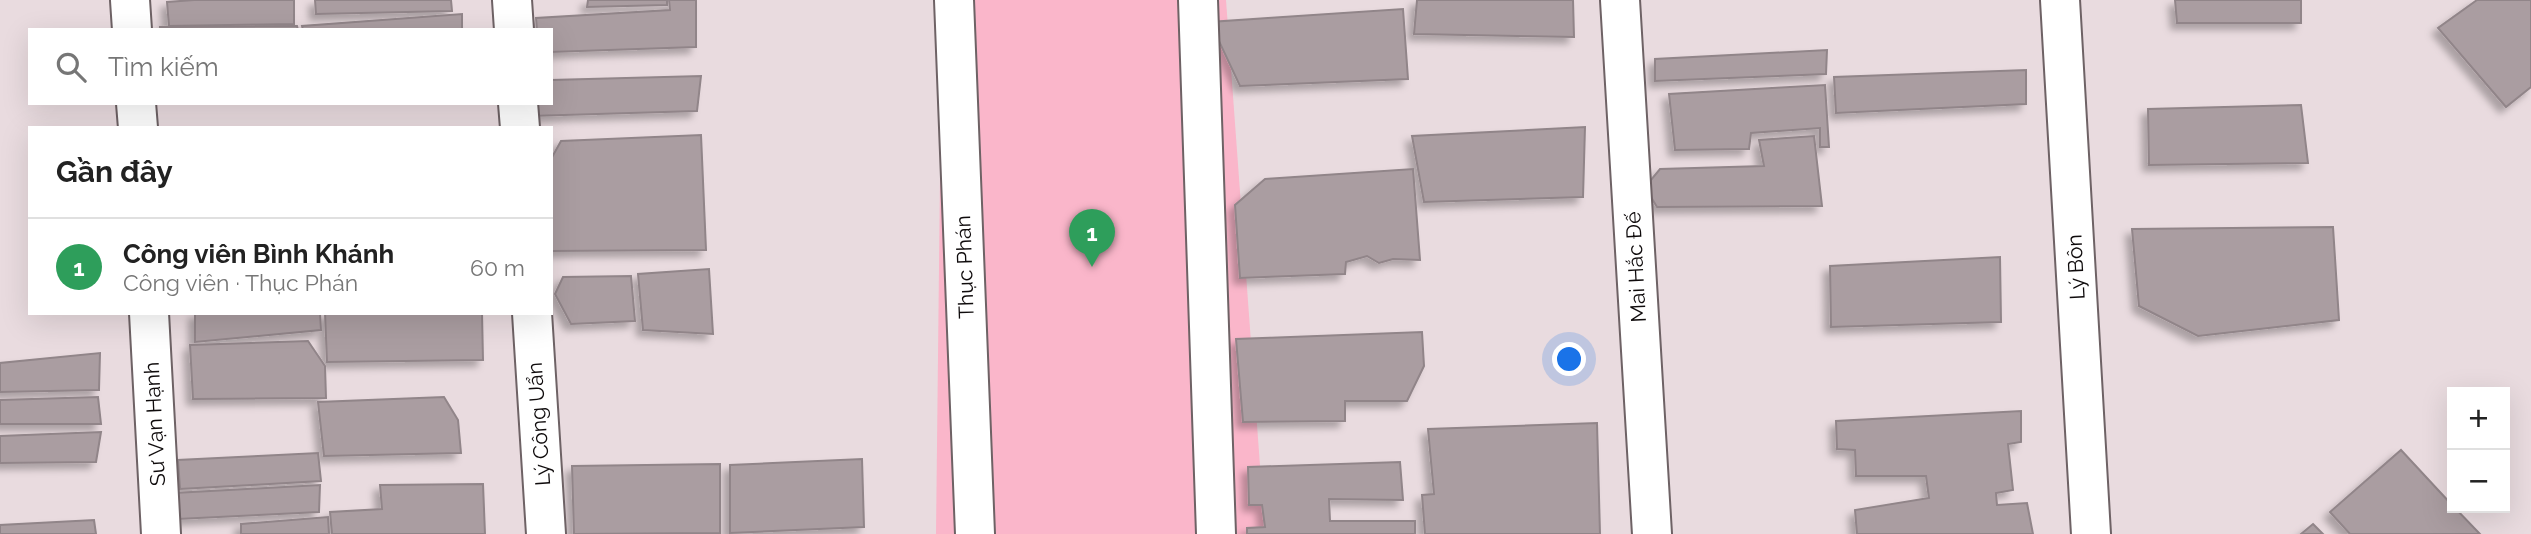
<!DOCTYPE html>
<html lang="vi">
<head>
<meta charset="utf-8">
<style>
	body { margin:0; font-family:Raleway,sans-serif; background:#f2f2f2; color:#222 }
	.controls { position:absolute; right:21px; bottom:21px; display:grid; overflow:hidden; border-radius:0px; box-shadow:0 7px 28px #0002 }
	.controls button { width:63px; height:63px; display:grid; place-items:center; padding:0; border:0; border-bottom:2px solid #e0e0e0; background:#fff; color:#222; font:35px sans-serif }
	.you { position:absolute; left:1570px; top:360px; width:24px; height:24px; margin:-18px; border:5px solid #fff; border-radius:50%; background:#1a73e8; box-shadow:0 0 0 10px #1a73e833 }
	.badge { display:grid; place-items:center; width:46px; height:46px; border-radius:50%; background:#2b7064; color:#fff; font-size:23px; font-weight:700 }
	.pin { position:absolute; translate:-50% -58px; filter:drop-shadow(0 2px 4px #0008) }
	.pin::after { content:''; position:absolute; top:37px; width:24px; height:21px; background:inherit; clip-path:polygon(0 0,100% 0,50% 100%) }
	.list { margin:0; padding:0; list-style:none }
	h2 { display:flex; justify-content:space-between; align-items:center; height:91px; margin:0; padding:0 28px; font-size:30px }
	h2 small { font-size:23px; font-weight:400; color:#767676 }
	.list li { display:grid; grid-template-columns:46px 1fr auto; gap:21px; align-items:center; box-sizing:border-box; height:98px; padding:0 28px; border-top:2px solid #e0e0e0 }
	.list b { display:block; font-size:26px; white-space:nowrap }
	.list p { margin:0; font-size:23px; white-space:nowrap; color:#767676 }
	.list em { font-size:23px; font-style:normal; color:#767676 }
	.icon { flex:none; width:38px; height:38px; fill:none; stroke:currentColor; stroke-width:2; stroke-linecap:round; stroke-linejoin:round }
	.map { position:relative; flex:none; width:2531px; height:534px; overflow:hidden }
	.search { position:absolute; background:#fff; box-shadow:0 7px 28px #0002; left:28px; top:28px; width:525px; height:77px; display:flex; align-items:center; gap:18px; box-sizing:border-box; padding:0 24px; border-radius:0px; color:#767676; font-size:26px }
	.panel { position:absolute; background:#fff; box-shadow:0 7px 28px #0002; left:28px; top:126px; width:525px; height:189px; border-radius:0px }
	.map>svg:first-child { display:block }
	.green { fill:#fab6ca }
	.building { fill:#aa9da1; stroke:#918589; stroke-width:2; filter:url(#shadow) }
	.lines { fill:none; stroke-linecap:round; stroke-linejoin:round }
	.minor-casing { stroke:#6e6265; stroke-width:42 }
	.minor { stroke:#fff; stroke-width:38 }
	.labels { text-anchor:middle; stroke-width:5; stroke-linejoin:round; paint-order:stroke }
	.street-label { font-size:21px; fill:#0f0b0c; stroke:#fff }
</style>
</head>
<body>
<div class="map">
<svg width="2531" height="534" viewBox="0 0 2531 534">
	<defs>
		<filter id="shadow"><feDropShadow dx="-6" dy="6" stdDeviation="3.5" flood-color="#0004"/></filter>
	</defs>
	<rect width="100%" height="100%" fill="#e9dbdf"/>
	<polygon class="green" points="942,0 1226,0 1265,534 936,534"/>
	<g class="building">
		<polygon points="194,0 294,0 294,24 169,26 167,2"/>
		<polygon points="315,0 451,0 452,11 316,14"/>
		<polygon points="588,0 667,0 667,5 587,7"/>
		<polygon points="669,0 696,0 696,47 551,52 551,30 537,30 536,18 670,10"/>
		<polygon points="1417,0 1573,0 1574,37 1414,34"/>
		<polygon points="2175,0 2301,0 2301,23 2177,23"/>
		<polygon points="2477,0 2531,0 2531,87 2506,107 2438,28"/>
		<polygon points="1403,9 1408,79 1240,86 1210,22"/>
		<polygon points="462,14 462,30 303,30 302,26"/>
		<polygon points="297,26 298,30 160,30 160,27"/>
		<polygon points="1827,50 1826,74 1655,81 1655,59"/>
		<polygon points="2026,70 2026,104 1836,113 1834,77"/>
		<polygon points="701,76 697,111 531,116 531,103 551,103 551,80"/>
		<polygon points="1825,85 1829,147 1820,147 1820,128 1751,133 1749,149 1675,150 1669,94"/>
		<polygon points="2301,105 2308,163 2149,165 2148,109"/>
		<polygon points="1585,127 1583,197 1424,202 1412,136"/>
		<polygon points="701,135 706,250 551,251 551,159 561,141"/>
		<polygon points="1814,136 1822,206 1657,207 1645,187 1660,169 1764,166 1759,140"/>
		<polygon points="1413,169 1420,260 1393,259 1379,263 1367,256 1346,262 1345,274 1240,278 1235,205 1265,179"/>
		<polygon points="2333,227 2339,320 2198,336 2139,306 2132,229"/>
		<polygon points="2000,257 2001,322 1831,327 1830,266"/>
		<polygon points="709,269 713,334 643,330 638,274"/>
		<polygon points="631,276 635,321 571,324 555,294 563,277"/>
		<polygon points="195,313 320,313 321,330 195,342"/>
		<polygon points="325,313 482,313 483,360 327,362"/>
		<polygon points="1422,332 1424,366 1407,401 1345,401 1345,421 1243,422 1236,339"/>
		<polygon points="308,341 325,366 326,398 193,399 190,345"/>
		<polygon points="100,353 99,390 0,392 0,363"/>
		<polygon points="98,397 101,424 0,424 0,400"/>
		<polygon points="444,397 458,420 461,453 324,456 318,402"/>
		<polygon points="2021,411 2021,442 2008,444 2013,490 1996,493 1997,505 2027,503 2033,534 1857,534 1855,510 1929,498 1926,476 1856,476 1855,450 1837,449 1836,421"/>
		<polygon points="1597,423 1600,534 1425,534 1422,495 1434,494 1428,429"/>
		<polygon points="101,432 96,462 0,463 0,436"/>
		<polygon points="2401,450 2452,505 2452,508 2455,508 2480,534 2350,534 2330,512"/>
		<polygon points="318,453 321,481 180,489 178,460"/>
		<polygon points="862,459 864,527 730,533 730,465"/>
		<polygon points="1400,462 1403,500 1329,499 1330,521 1415,521 1415,534 1247,534 1247,528 1265,527 1262,505 1249,505 1248,467"/>
		<polygon points="720,464 720,533 574,534 572,466"/>
		<polygon points="483,484 485,534 332,534 330,512 382,509 380,485"/>
		<polygon points="320,485 319,512 178,519 174,493"/>
		<polygon points="328,517 329,534 241,534 241,524"/>
		<polygon points="94,520 96,534 0,534 0,525"/>
		<polygon points="2313,524 2323,534 2301,534"/>
	</g>
	<g class="lines">
		<defs>
			<g id="minor">
				<polyline points="130,0 132,30"/>
				<polyline points="512,0 514,30"/>
				<polyline points="954,0 975,534"/>
				<polyline points="1198,0 1216,534"/>
				<polyline points="1620,0 1652,534"/>
				<polyline points="2060,0 2091,534"/>
				<polyline points="136,103 138,128"/>
				<polyline points="518,103 520,128"/>
				<polyline points="149,313 161,534"/>
				<polyline points="532,313 546,534"/>
			</g>
		</defs>
		<use href="#minor" class="minor-casing"/>
		<use href="#minor" class="minor"/>
	</g>
	<g class="labels">
		<g class="street-label">
			<text transform="translate(965 267) rotate(-92)" y="7">Thục Phán</text>
			<text transform="translate(1636 267) rotate(-93)" y="7">Mai Hắc Đế</text>
			<text transform="translate(2076 267) rotate(-93)" y="7">Lý Bôn</text>
			<text transform="translate(155 424) rotate(-93)" y="7">Sư Vạn Hạnh</text>
			<text transform="translate(539 424) rotate(-94)" y="7">Lý Công Uẩn</text>
		</g>
	</g>
</svg>
<div class="controls">
<button>+</button>
<button>−</button>
</div>
<div class="you"></div>
<div class="pin badge" style="left:1092px;top:267px;background:#2e9e5b">1</div>
<div class="search"><svg class="icon" aria-label="search" viewBox="0 0 24 24"><circle cx="10" cy="10" r="6"/><path d="M15 15l6 6"/></svg>Tìm kiếm</div>
<section class="panel">
<h2>Gần đây<small></small></h2>
<ul class="list">
<li><span class="badge" style="background:#2e9e5b">1</span><div><b>Công viên Bình Khánh</b><p>Công viên · Thục Phán</p></div><em>60 m</em></li>
</ul>
</section>
</div>
</body>
</html>
